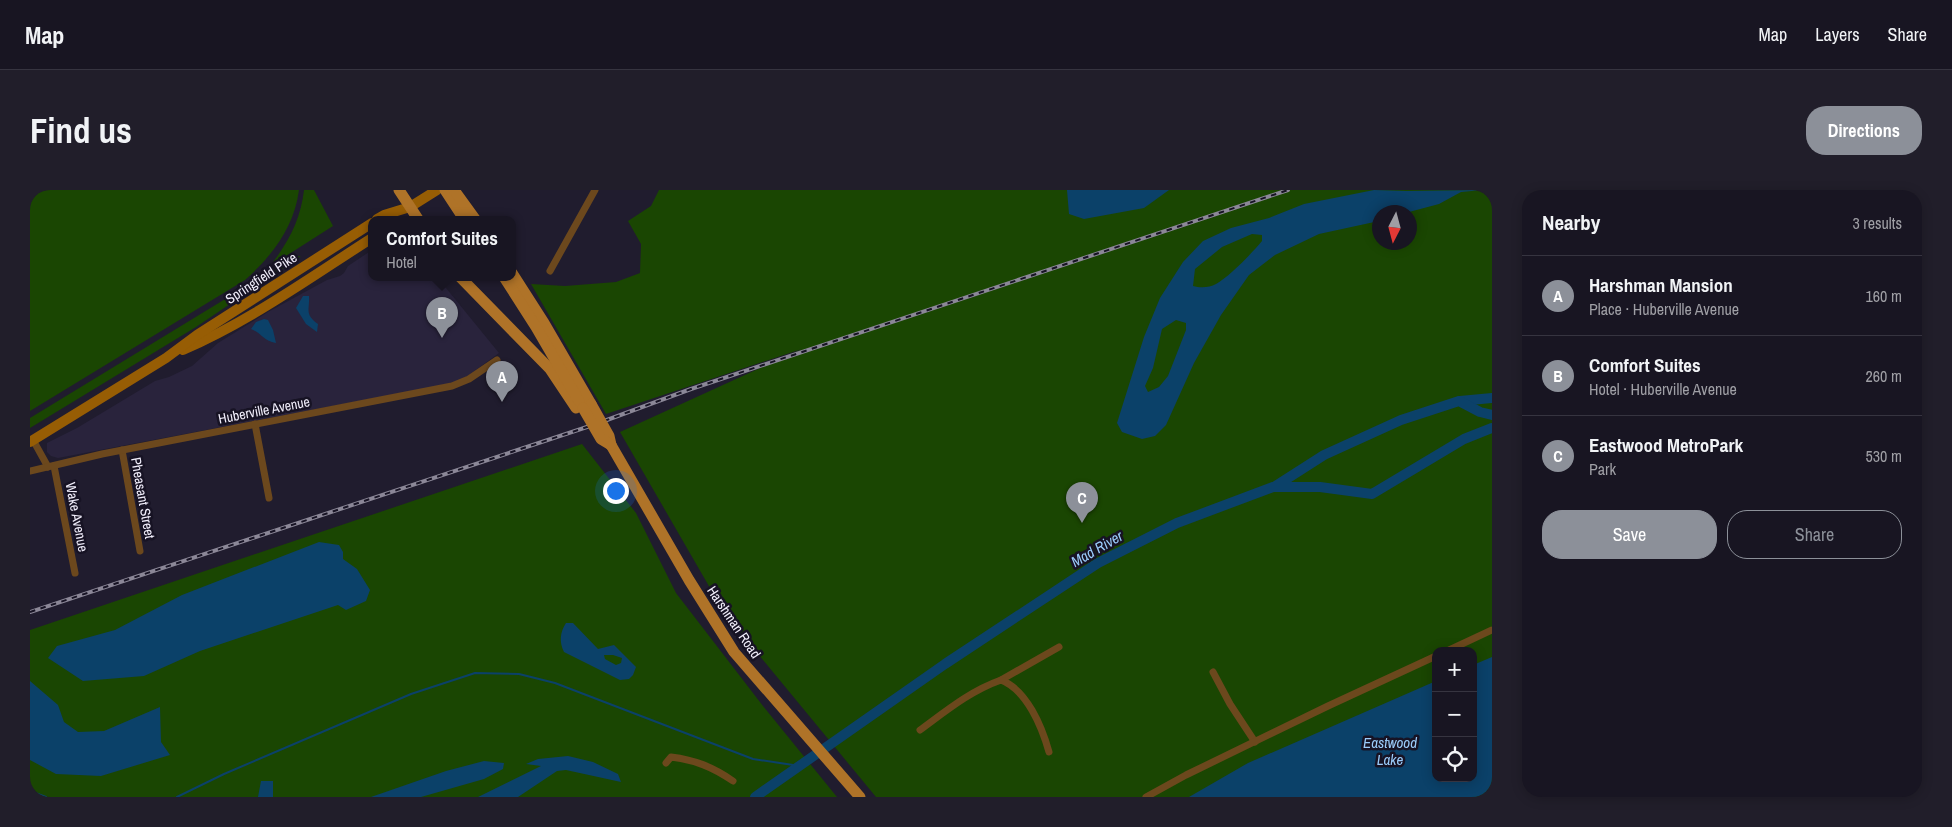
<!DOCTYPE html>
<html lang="en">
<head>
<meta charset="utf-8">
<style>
	body { margin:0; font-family:"Archivo Narrow",sans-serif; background:#211e2a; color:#f1f3f6 }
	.controls { position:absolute; right:15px; bottom:15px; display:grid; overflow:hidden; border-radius:10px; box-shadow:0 2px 12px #0003 }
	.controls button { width:45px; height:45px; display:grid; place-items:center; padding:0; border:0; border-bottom:1px solid #363440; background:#181522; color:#f1f3f6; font:25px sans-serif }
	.compass { position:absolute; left:1342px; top:15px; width:45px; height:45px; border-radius:50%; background:#181522; box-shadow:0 2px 12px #0003; rotate:186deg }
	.you { position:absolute; left:585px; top:300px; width:18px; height:18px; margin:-12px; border:4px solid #fff; border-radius:50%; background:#1a73e8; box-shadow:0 0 0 8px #1a73e833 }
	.badge { display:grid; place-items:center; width:32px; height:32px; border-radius:50%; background:#8c9099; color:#fff; font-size:16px; font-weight:700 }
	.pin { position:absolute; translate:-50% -41px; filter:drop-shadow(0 1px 2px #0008) }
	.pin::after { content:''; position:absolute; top:26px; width:18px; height:15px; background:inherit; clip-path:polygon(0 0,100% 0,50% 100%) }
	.popup { position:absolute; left:338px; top:26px; width:148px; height:65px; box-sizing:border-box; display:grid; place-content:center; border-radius:10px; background:#181522; filter:drop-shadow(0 1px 4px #0005); font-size:16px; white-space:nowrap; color:#9f9fa5 }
	.popup b { font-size:19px; color:#f1f3f6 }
	.popup::after { content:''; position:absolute; left:50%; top:100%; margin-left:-10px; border:10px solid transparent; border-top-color:#181522 }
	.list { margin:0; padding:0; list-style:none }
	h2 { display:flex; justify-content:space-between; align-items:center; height:65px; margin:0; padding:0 20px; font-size:21px }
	h2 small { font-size:16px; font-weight:400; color:#9f9fa5 }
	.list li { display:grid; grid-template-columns:32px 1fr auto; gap:15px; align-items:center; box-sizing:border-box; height:80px; padding:0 20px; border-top:1px solid #363440 }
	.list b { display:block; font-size:19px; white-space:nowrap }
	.list p { margin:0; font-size:16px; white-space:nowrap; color:#9f9fa5 }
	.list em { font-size:16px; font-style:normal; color:#9f9fa5 }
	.actions { display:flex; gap:10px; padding:15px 20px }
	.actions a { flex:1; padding:11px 0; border:1px solid #8c9099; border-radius:20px; text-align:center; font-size:18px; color:#8c9099 }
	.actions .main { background:#8c9099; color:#fff }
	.icon { flex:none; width:28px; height:28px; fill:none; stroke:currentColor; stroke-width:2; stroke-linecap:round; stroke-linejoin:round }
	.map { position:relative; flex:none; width:1462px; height:607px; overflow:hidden; border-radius:20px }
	header { display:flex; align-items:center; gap:30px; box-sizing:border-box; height:70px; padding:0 25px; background:#181522; border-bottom:1px solid #363440 }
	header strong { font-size:24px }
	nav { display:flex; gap:28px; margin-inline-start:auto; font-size:18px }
	.intro { display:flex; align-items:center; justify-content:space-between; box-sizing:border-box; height:120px; padding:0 30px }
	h1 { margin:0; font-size:35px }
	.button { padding:12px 22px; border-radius:20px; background:#8c9099; color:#fff; font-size:18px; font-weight:700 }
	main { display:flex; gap:30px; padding:0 30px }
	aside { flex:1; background:#181522; border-radius:20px; box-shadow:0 2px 12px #0003 }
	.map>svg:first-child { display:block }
	.built { fill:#29233c }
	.green { fill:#1a4602; fill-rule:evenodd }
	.water { fill:#0b4169; fill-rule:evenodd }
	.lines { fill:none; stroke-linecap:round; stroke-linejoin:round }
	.stream { stroke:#0b4169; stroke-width:2 }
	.river { stroke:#0b4169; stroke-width:10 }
	.minor { stroke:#6c481d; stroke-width:7 }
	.secondary { stroke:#975d04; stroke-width:10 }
	.primary { stroke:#af7328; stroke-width:11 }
	.rail-casing { stroke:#8b8797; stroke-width:4 }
	.rail { stroke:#171324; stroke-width:2; stroke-dasharray:5.5; stroke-linecap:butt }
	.primary-bridge { stroke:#af7328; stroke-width:11 }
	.labels { text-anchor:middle; stroke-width:5; stroke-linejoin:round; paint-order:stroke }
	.street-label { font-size:14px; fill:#f1eefb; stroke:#171324 }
	.water-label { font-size:15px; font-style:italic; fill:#9bccfb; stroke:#171324 }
</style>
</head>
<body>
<header>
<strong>Map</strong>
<nav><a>Map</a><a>Layers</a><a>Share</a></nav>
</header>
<div class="intro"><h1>Find us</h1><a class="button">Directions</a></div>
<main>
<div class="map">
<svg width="1462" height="607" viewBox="0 0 1462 607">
	<rect width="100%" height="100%" fill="#201c2e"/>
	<polygon class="built" points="342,60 342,87 407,87 469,163 435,188 419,194 28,268 21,266 17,262 17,253 47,238 125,191 139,187 162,176 188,153 238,122 297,90 310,86 314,83 318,76"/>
	<g class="green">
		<path d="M0,0H269C264,37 243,65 215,90L0,221Z"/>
		<path d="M274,0H284L303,36L245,73L243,72C260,50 271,27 274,0Z"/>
		<path d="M629,0H1462V607H846L695,424L590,242L772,159L576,224L501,94L535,96L586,92L610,83L611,54L598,31L621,16ZM1350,22H1380V52H1350ZM1406,461H1443V588H1406Z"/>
		<polygon points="271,66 166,137 0,238 0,228 264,67"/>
		<polygon points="552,254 606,323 646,403 733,516 807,607 0,607 0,440"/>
	</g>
	<g class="water">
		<polygon points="1037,0 1139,0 1114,18 1054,29 1039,24"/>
		<path d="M1344,0L1377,1L1453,0L1431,2L1409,14L1379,22H1350L1349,31L1289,44L1245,65L1219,85L1191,125L1164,173L1136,235L1125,246L1112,249L1092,242L1087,233L1114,147L1130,108L1153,72L1173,51L1201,38L1239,28L1274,14ZM1222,44L1232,45V51C1222,63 1199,87 1186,94C1179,98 1170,98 1163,96L1165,79L1192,57ZM1146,130L1156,133V140L1138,186L1129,197L1118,202L1115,196L1123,178L1132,139Z"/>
		<path d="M273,106H279C280,119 274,124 288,134L287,142L276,134L266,118Z"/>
		<path d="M234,129L238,130L243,140L246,153C233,151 232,143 221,139L226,132Z"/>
		<polygon points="289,352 309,355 313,362 313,369 327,379 340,400 336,411 316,420 308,415 170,461 114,486 53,491 18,468 27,456 85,440 152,405"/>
		<path d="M536,433H543L568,459L584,455L606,477L603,485L599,489L590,490L534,462C529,452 530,442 536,433ZM574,465H583L592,468L591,473L586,475L575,469Z"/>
		<polygon points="1462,467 1462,607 1159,607 1218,573 1406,491 1406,588 1443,588 1443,475"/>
		<polygon points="0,491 28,515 34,532 48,542 74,541 130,517 131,552 140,565 71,586 26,584 0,570"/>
		<polygon points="538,566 563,572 588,584 591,592 536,580 527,581 488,607 448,607 511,576 496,574 508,569"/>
		<polygon points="454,571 474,573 473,579 454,589 391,607 341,607 416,581"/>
		<polygon points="231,591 243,591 243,607 228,607"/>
	</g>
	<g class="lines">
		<g class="stream">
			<polyline points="0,601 16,607"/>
			<polyline points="147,607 194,584 381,504 445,483 489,484 525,493 723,569 770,576"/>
		</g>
		<g class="river">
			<polyline points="1430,211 1462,208"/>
			<polyline points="1244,297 1294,265 1371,230 1429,211 1450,222 1462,225"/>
			<polyline points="725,607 915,474 1068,373 1147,333 1243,297 1290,297 1342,304 1434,249 1462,238"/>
		</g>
		<g class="minor">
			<polyline points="520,81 565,0"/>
			<polyline points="225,234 239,308"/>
			<polyline points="3,250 18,277"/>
			<polyline points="92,260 110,361"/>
			<polyline points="24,276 45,383"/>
			<polyline points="0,281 72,264 422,196 439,189 467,170"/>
			<polyline points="1417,461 1462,440"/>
			<polyline points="1183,482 1200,514 1225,552"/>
			<polyline points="971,490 1029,457"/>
			<path d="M890,540C916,521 940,501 971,490C997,500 1012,537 1019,562"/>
			<path d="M636,573L641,567C665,570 683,577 703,591"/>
			<polyline points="1116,607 1156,585 1298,516 1406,466"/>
		</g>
		<g class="secondary">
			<polyline points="347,29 354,25 380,17 407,0"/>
			<path d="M153,160C220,131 281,87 342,48"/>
			<polyline points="0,252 136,168 167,145 342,33"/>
		</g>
		<g class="primary">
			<polyline points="369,0 388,29"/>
			<polyline points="415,0 434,29"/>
			<polyline points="424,0 445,29"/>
			<polyline points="482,83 514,133 561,214"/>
			<polyline points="430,87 520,179 546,218"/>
			<polyline points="474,87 506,137 549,211"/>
			<polyline points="581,255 659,390 704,462 830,607"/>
		</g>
		<defs>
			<polyline id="rail" points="0,422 566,234 661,199 1258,0"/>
		</defs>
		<use href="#rail" class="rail-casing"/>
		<use href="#rail" class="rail"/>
		<g class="primary-bridge">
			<polyline points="561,214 579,246 581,255"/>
			<polyline points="553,218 571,249 581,255"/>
		</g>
	</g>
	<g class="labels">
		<g class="street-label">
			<text transform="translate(231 88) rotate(-33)" y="5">Springfield Pike</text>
			<text transform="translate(234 220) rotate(-11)" y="5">Huberville Avenue</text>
			<text transform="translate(113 308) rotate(80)" y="5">Pheasant Street</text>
			<text transform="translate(47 327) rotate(79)" y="5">Wake Avenue</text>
			<text transform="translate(704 432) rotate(56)" y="5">Harshman Road</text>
		</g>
		<g class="water-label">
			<text transform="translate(1067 359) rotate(-30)" y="5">Mad River</text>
			<text x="1360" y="558">Eastwood<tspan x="1360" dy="17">Lake</tspan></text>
		</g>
	</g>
</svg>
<div class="controls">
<button>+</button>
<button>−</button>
<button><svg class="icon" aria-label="locate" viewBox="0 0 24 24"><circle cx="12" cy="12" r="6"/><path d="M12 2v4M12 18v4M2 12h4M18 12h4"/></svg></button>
</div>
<svg class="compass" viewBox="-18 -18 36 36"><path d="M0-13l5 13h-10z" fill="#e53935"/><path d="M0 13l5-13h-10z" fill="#9f9fa5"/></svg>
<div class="you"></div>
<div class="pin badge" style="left:472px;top:212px">A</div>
<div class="pin badge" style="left:412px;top:148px">B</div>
<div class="popup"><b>Comfort Suites</b>Hotel</div>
<div class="pin badge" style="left:1052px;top:333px">C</div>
</div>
<aside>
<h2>Nearby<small>3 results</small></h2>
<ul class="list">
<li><span class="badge">A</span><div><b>Harshman Mansion</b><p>Place · Huberville Avenue</p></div><em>160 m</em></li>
<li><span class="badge">B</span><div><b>Comfort Suites</b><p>Hotel · Huberville Avenue</p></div><em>260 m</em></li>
<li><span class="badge">C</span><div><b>Eastwood MetroPark</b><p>Park</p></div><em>530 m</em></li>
</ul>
<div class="actions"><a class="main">Save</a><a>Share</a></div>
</aside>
</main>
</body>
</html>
